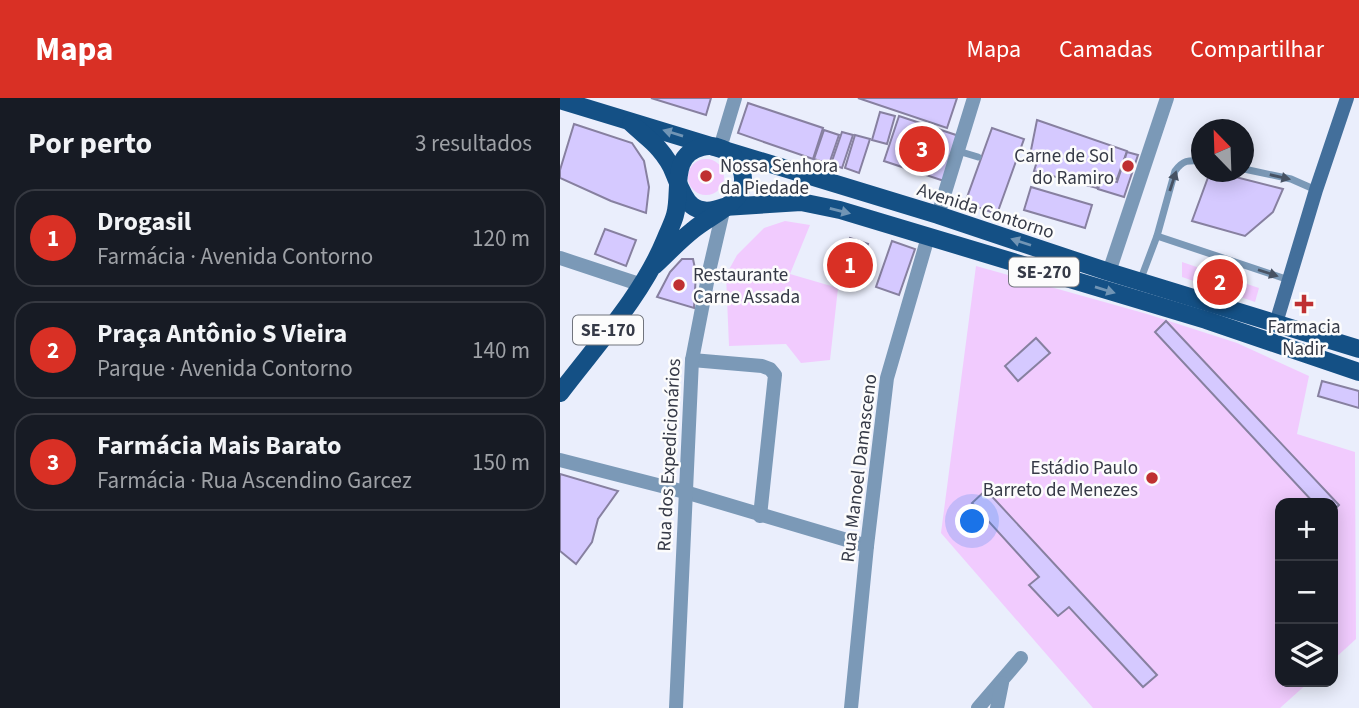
<!DOCTYPE html>
<html lang="pt">
<head>
<meta charset="utf-8">
<style>
	body { margin:0; font-family:"Source Sans 3",sans-serif; background:#242831; color:#f1f3f6 }
	.controls { position:absolute; right:21px; bottom:21px; display:grid; overflow:hidden; border-radius:14px; box-shadow:0 4px 18px #0003 }
	.controls button { width:63px; height:63px; display:grid; place-items:center; padding:0; border:0; border-bottom:2px solid #363941; background:#171b24; color:#f1f3f6; font:35px sans-serif }
	.compass { position:absolute; left:631px; top:21px; width:63px; height:63px; border-radius:50%; background:#171b24; box-shadow:0 4px 18px #0003; rotate:337deg }
	.you { position:absolute; left:413px; top:424px; width:24px; height:24px; margin:-18px; border:5px solid #fff; border-radius:50%; background:#1a73e8; box-shadow:0 0 0 10px #1a73e833 }
	.badge { display:grid; place-items:center; width:46px; height:46px; border-radius:50%; background:#d93025; color:#fff; font-size:23px; font-weight:700 }
	.pin { position:absolute; translate:-50% -50%; border:4px solid #fff; box-shadow:0 2px 7px #0006 }
	.list { margin:0; padding:0; list-style:none }
	h2 { display:flex; justify-content:space-between; align-items:center; height:91px; margin:0; padding:0 28px; font-size:30px }
	h2 small { font-size:23px; font-weight:400; color:#9ea1a6 }
	.list li { display:grid; grid-template-columns:46px 1fr auto; gap:21px; align-items:center; box-sizing:border-box; height:98px; margin:0 14px 14px; padding:0 14px; border:2px solid #363941; border-radius:21px }
	.list b { display:block; font-size:26px; white-space:nowrap }
	.list p { margin:0; font-size:23px; white-space:nowrap; color:#9ea1a6 }
	.list em { font-size:23px; font-style:normal; color:#9ea1a6 }
	.icon { flex:none; width:38px; height:38px; fill:none; stroke:currentColor; stroke-width:2; stroke-linecap:round; stroke-linejoin:round }
	.map { position:relative; flex:none; width:799px; height:610px; overflow:hidden }
	header { display:flex; align-items:center; gap:42px; box-sizing:border-box; height:98px; padding:0 35px; background:#d93025; color:#fff }
	header strong { font-size:33px }
	nav { display:flex; gap:38px; margin-inline-start:auto; font-size:24px }
	main { display:flex }
	aside { flex:1; background:#171b24 }
	.map>svg:first-child { display:block }
	.green { fill:#f1cbfe }
	.building { fill:#d5c9ff; stroke:#8780a0; stroke-width:2 }
	.lines { fill:none; stroke-linecap:round; stroke-linejoin:round }
	.lane { stroke:#7b99b7; stroke-width:7 }
	.street { stroke:#7b99b7; stroke-width:14 }
	.secondary { stroke:#436f9b; stroke-width:14 }
	.primary { stroke:#145085; stroke-width:18 }
	.oneway { fill:#7195b5 }
	.oneway2 { fill:#475263 }
	.poi-dot { fill:#bf3031; stroke:#fcfcfc; stroke-width:2.5 }
	.labels { text-anchor:middle; stroke-width:5; stroke-linejoin:round; paint-order:stroke }
	.shield { fill:#fcfcfc; stroke:#71747d; stroke-width:2 }
	.shield-label { font-size:18px; font-weight:bold; fill:#363a47 }
	.poi-label { font-size:19px; fill:#363a47; stroke:#fcfcfc; text-anchor:end }
	.street-label { font-size:19px; fill:#363a47; stroke:#fcfcfc }
</style>
</head>
<body>
<header>
<strong>Mapa</strong>
<nav><a>Mapa</a><a>Camadas</a><a>Compartilhar</a></nav>
</header>
<main>
<aside>
<h2>Por perto<small>3 resultados</small></h2>
<ul class="list">
<li><span class="badge">1</span><div><b>Drogasil</b><p>Farmácia · Avenida Contorno</p></div><em>120 m</em></li>
<li><span class="badge">2</span><div><b>Praça Antônio S Vieira</b><p>Parque · Avenida Contorno</p></div><em>140 m</em></li>
<li><span class="badge">3</span><div><b>Farmácia Mais Barato</b><p>Farmácia · Rua Ascendino Garcez</p></div><em>150 m</em></li>
</ul>
</aside>
<div class="map">
<svg width="799" height="610" viewBox="0 0 799 610">
	<rect width="100%" height="100%" fill="#eaeefc"/>
	<g class="green">
		<circle cx="146" cy="79" r="18"/>
		<polygon points="225,123 250,127 230,176 278,190 270,262 241,265 226,246 169,248 166,177 177,157 204,130"/>
		<polygon points="622,164 699,190 695,204 622,179"/>
		<polygon points="416,168 587,216 677,245 749,278 737,336 795,354 796,541 773,562 773,405 720,405 720,584 749,584 720,610 533,610 381,435"/>
	</g>
	<g class="building">
		<polygon points="91,0 151,0 146,17"/>
		<polygon points="298,0 397,0 387,30"/>
		<polygon points="188,5 263,30 253,61 178,35"/>
		<polygon points="320,14 335,18 327,46 312,42"/>
		<polygon points="339,18 399,38 384,83 324,63"/>
		<polygon points="477,22 567,53 557,81 540,78 537,90 474,73 478,60 470,57"/>
		<polygon points="14,26 72,45 84,63 89,89 86,115 51,103 0,80 0,72"/>
		<polygon points="432,30 464,41 437,116 405,105"/>
		<polygon points="264,32 279,37 269,66 254,61"/>
		<polygon points="282,34 293,37 282,70 271,66"/>
		<polygon points="295,37 310,41 299,75 285,70"/>
		<polygon points="567,54 578,57 564,99 538,91 542,80 557,84"/>
		<polygon points="650,74 656,74 723,91 713,114 685,138 632,123"/>
		<polygon points="471,89 532,107 525,130 464,112"/>
		<polygon points="45,131 76,142 66,168 35,156"/>
		<polygon points="290,140 308,146 298,178 280,172"/>
		<polygon points="332,143 355,151 339,197 316,189"/>
		<polygon points="122,161 133,161 136,175 134,210 97,199 110,174"/>
		<polygon points="606,223 779,407 773,413 773,405 754,405 595,234"/>
		<polygon points="476,240 490,255 458,283 445,268"/>
		<polygon points="762,283 799,293 799,310 758,298"/>
		<polygon points="0,376 58,393 38,421 32,444 16,466 0,453"/>
		<polygon points="426,392 597,577 583,589 509,509 498,518 469,487 479,479 412,405"/>
	</g>
	<g class="lines">
		<g class="lane">
			<polyline points="398,53 418,59"/>
			<polyline points="684,71 731,81 756,92"/>
			<polyline points="597,138 729,182"/>
			<path d="M580,183L597,138L615,73C623,62 628,62 642,63"/>
		</g>
		<g class="street">
			<polyline points="160,50 175,0"/>
			<polyline points="378,117 414,0"/>
			<polyline points="0,160 82,187"/>
			<polyline points="549,174 607,0"/>
			<polyline points="132,262 202,268 210,271 215,277 200,418"/>
			<polyline points="0,362 125,394 307,448"/>
			<polyline points="116,610 132,262 150,169 164,109"/>
			<polyline points="291,610 307,448 327,280 368,139"/>
			<polyline points="418,610 461,560"/>
			<polyline points="437,610 442,585"/>
		</g>
		<polyline class="secondary" points="716,225 756,92 787,0"/>
		<g class="primary">
			<polyline points="0,2 378,117 549,174 799,251"/>
			<path d="M71,25C80,34 92,42 99,51C105,58 111,67 114,75C124,99 130,122 164,109L241,104L280,112L646,222L799,274"/>
			<path d="M0,295C37,246 82,198 105,142C108,134 113,125 115,117C122,93 109,57 142,49C170,42 196,77 176,100C165,113 146,121 133,132C119,143 107,156 94,168"/>
		</g>
	</g>
	<defs><path id="oneway-solid" d="M-6-.8H1V-3.2L6.5 0L1 3.2V.8H-6Z" transform="scale(1.75)"/></defs>
	<g class="oneway">
		<use href="#oneway-solid" transform="translate(113 35) rotate(-163)"/>
		<use href="#oneway-solid" transform="translate(280 113) rotate(14)"/>
		<use href="#oneway-solid" transform="translate(461 144) rotate(-162)"/>
		<use href="#oneway-solid" transform="translate(545 192) rotate(17)"/>
	</g>
	<g class="oneway2">
		<use href="#oneway-solid" transform="translate(720 79) rotate(13)"/>
		<use href="#oneway-solid" transform="translate(613 83) rotate(-72)"/>
		<use href="#oneway-solid" transform="translate(708 175) rotate(18)"/>
	</g>
	<g class="poi-dot">
		<circle cx="568" cy="68" r="7"/>
		<circle cx="146" cy="78" r="7"/>
		<circle cx="119" cy="187" r="7"/>
		<path d="M740.5 195.5h7v7h7v7h-7v7h-7v-7h-7v-7h7z"/>
		<circle cx="592" cy="380" r="7"/>
	</g>
	<g class="labels">
		<g class="shield">
			<rect x="449" y="159.5" width="70" height="29" rx="5"/>
			<rect x="13" y="217.5" width="70" height="29" rx="5"/>
		</g>
		<g class="shield-label">
			<text x="484" y="180">SE-270</text>
			<text x="48" y="238">SE-170</text>
		</g>
		<g class="poi-label">
			<text x="554" y="64">Carne de Sol<tspan x="554" dy="22">do Ramiro</tspan></text>
			<text x="160" y="74" text-anchor="start">Nossa Senhora<tspan x="160" dy="22">da Piedade</tspan></text>
			<text x="133" y="183" text-anchor="start">Restaurante<tspan x="133" dy="22">Carne Assada</tspan></text>
			<text x="744" y="235" text-anchor="middle">Farmacia<tspan x="744" dy="22">Nadir</tspan></text>
			<text x="578" y="376">Estádio Paulo<tspan x="578" dy="22">Barreto de Menezes</tspan></text>
		</g>
		<g class="street-label">
			<text transform="translate(426 112) rotate(18)" y="7">Avenida Contorno</text>
			<text transform="translate(108 357) rotate(-87)" y="7">Rua dos Expedicionários</text>
			<text transform="translate(298 370) rotate(-83)" y="7">Rua Manoel Damasceno</text>
		</g>
	</g>
</svg>
<div class="controls">
<button>+</button>
<button>−</button>
<button><svg class="icon" aria-label="layers" viewBox="0 0 24 24"><path d="M12 4l9 5-9 5-9-5zM3 14l9 5 9-5"/></svg></button>
</div>
<svg class="compass" viewBox="-18 -18 36 36"><path d="M0-13l5 13h-10z" fill="#e53935"/><path d="M0 13l5-13h-10z" fill="#9ea1a6"/></svg>
<div class="you"></div>
<div class="pin badge" style="left:290px;top:167px">1</div>
<div class="pin badge" style="left:660px;top:184px">2</div>
<div class="pin badge" style="left:362px;top:51px">3</div>
</div>
</main>
</body>
</html>
